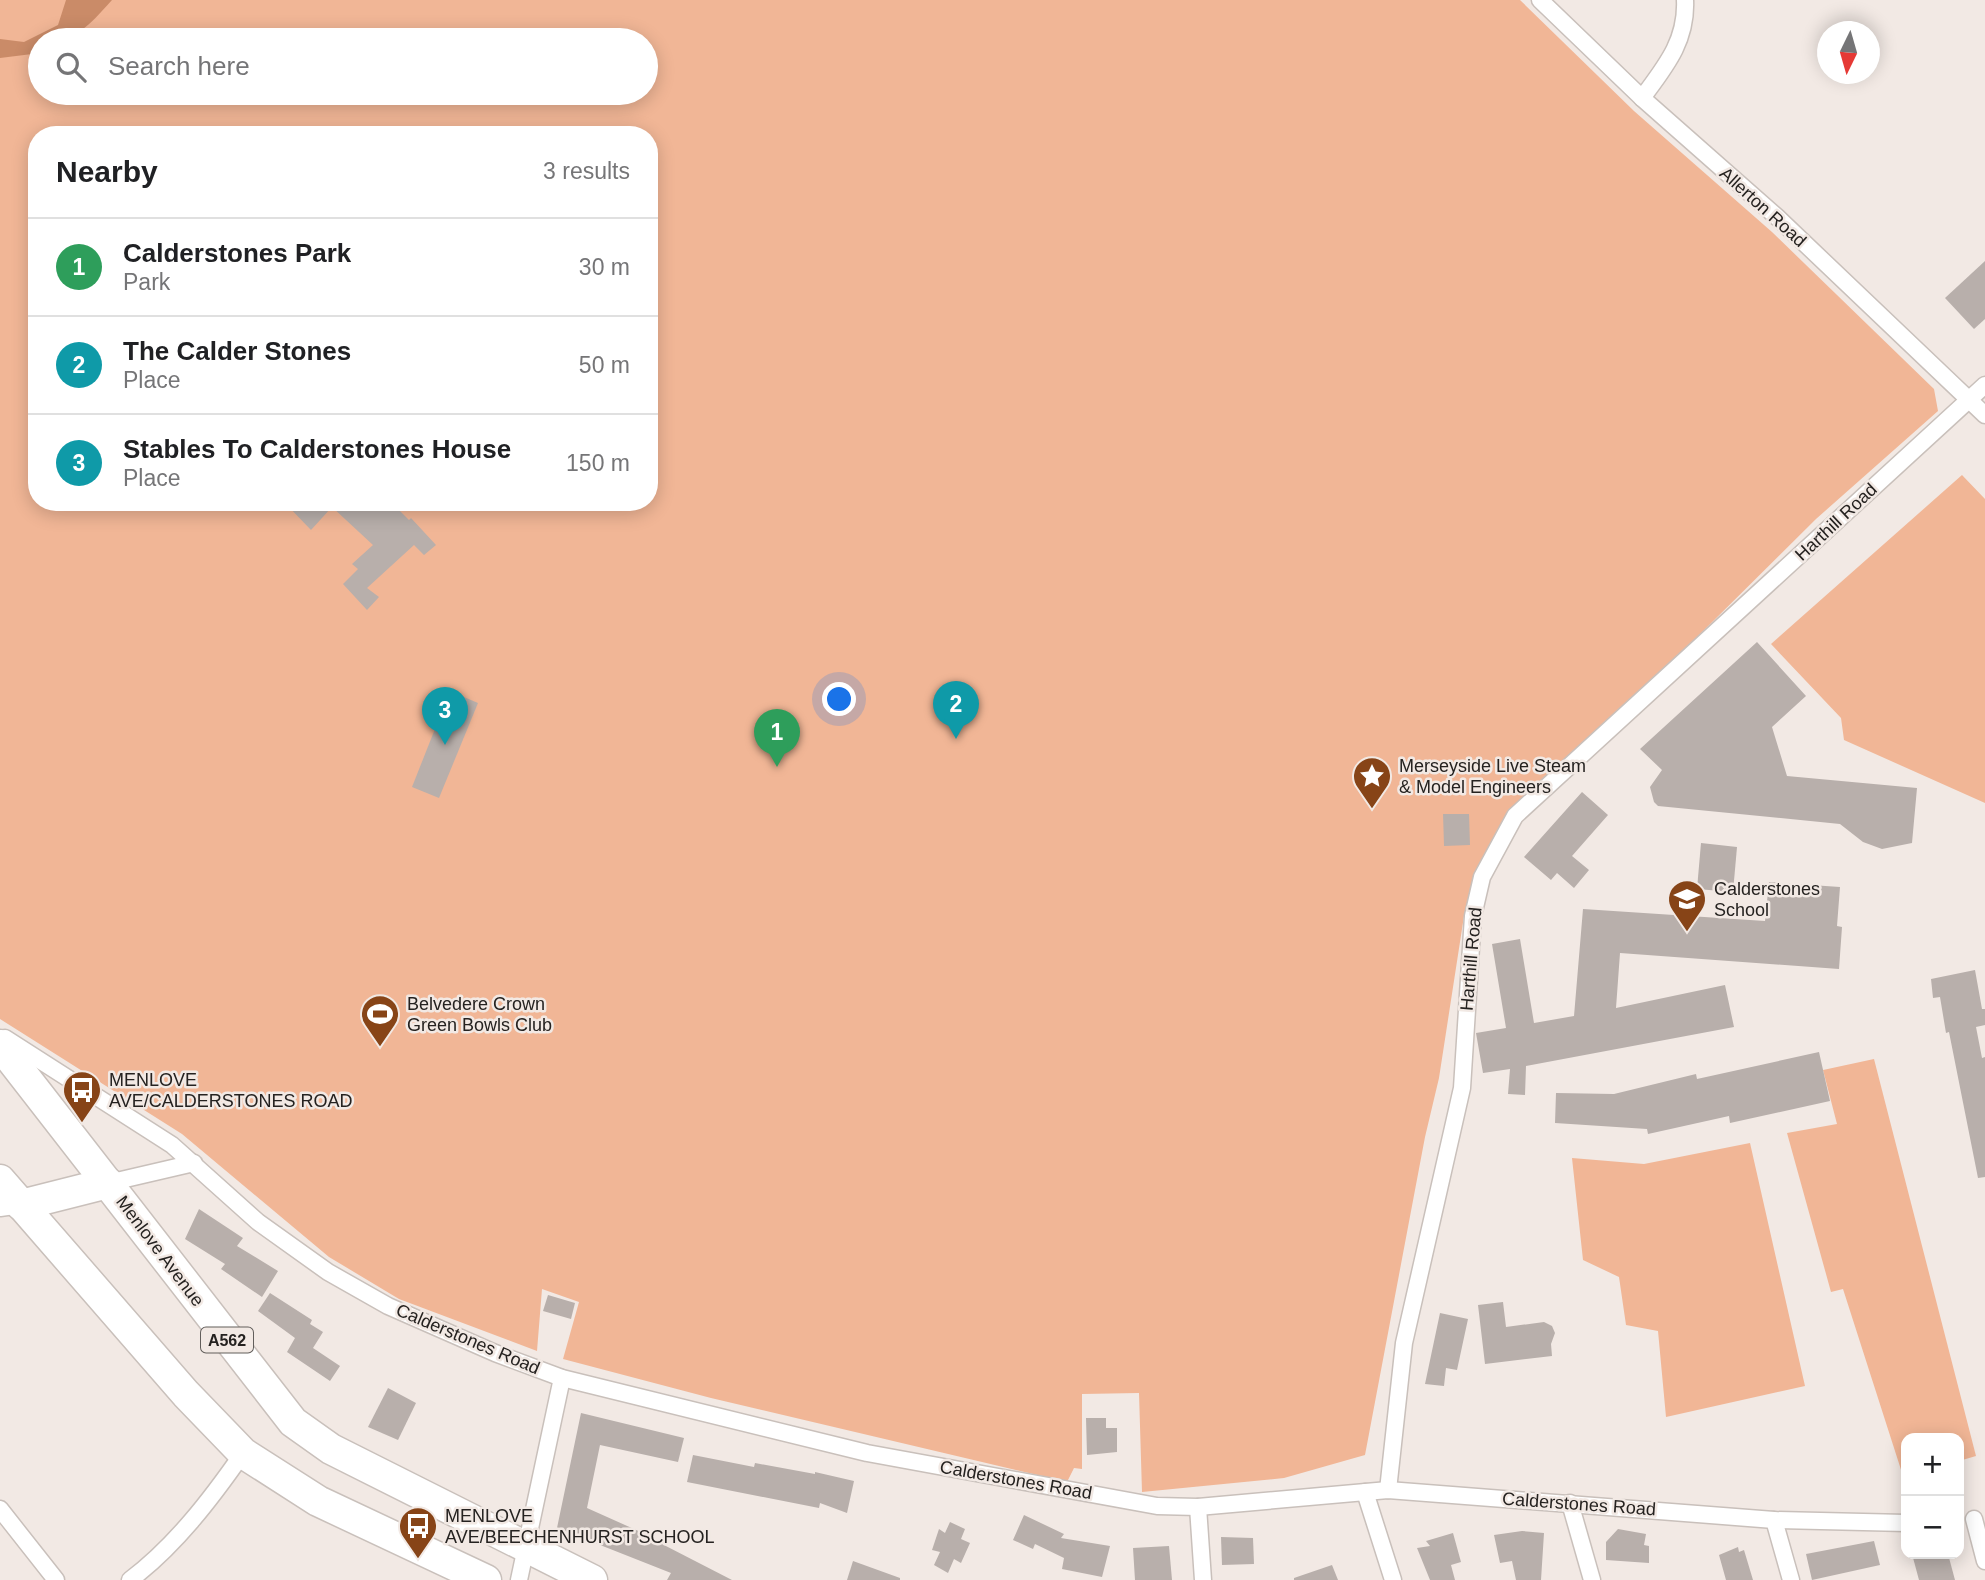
<!DOCTYPE html>
<html lang="en">
<head>
<meta charset="utf-8">
<style>
	body { margin:0; font-family:Arial,sans-serif; background:#f2f2f2; color:#202124 }
	.controls { position:absolute; right:21px; bottom:21px; display:grid; overflow:hidden; border-radius:14px; box-shadow:0 4px 18px #0003 }
	.controls button { width:63px; height:63px; display:grid; place-items:center; padding:0; border:0; border-bottom:2px solid #e0e0e0; background:#fff; color:#202124; font:35px sans-serif }
	.compass { position:absolute; left:1817px; top:21px; width:63px; height:63px; border-radius:50%; background:#fff; box-shadow:0 4px 18px #0003; rotate:185deg }
	.you { position:absolute; left:840px; top:700px; width:24px; height:24px; margin:-18px; border:5px solid #fff; border-radius:50%; background:#1a73e8; box-shadow:0 0 0 10px #1a73e833 }
	.badge { display:grid; place-items:center; width:46px; height:46px; border-radius:50%; background:#874417; color:#fff; font-size:23px; font-weight:700 }
	.pin { position:absolute; translate:-50% -58px; filter:drop-shadow(0 2px 4px #0008) }
	.pin::after { content:''; position:absolute; top:37px; width:24px; height:21px; background:inherit; clip-path:polygon(0 0,100% 0,50% 100%) }
	.list { margin:0; padding:0; list-style:none }
	h2 { display:flex; justify-content:space-between; align-items:center; height:91px; margin:0; padding:0 28px; font-size:30px }
	h2 small { font-size:23px; font-weight:400; color:#757577 }
	.list li { display:grid; grid-template-columns:46px 1fr auto; gap:21px; align-items:center; box-sizing:border-box; height:98px; padding:0 28px; border-top:2px solid #e0e0e0 }
	.list b { display:block; font-size:26px; white-space:nowrap }
	.list p { margin:0; font-size:23px; white-space:nowrap; color:#757577 }
	.list em { font-size:23px; font-style:normal; color:#757577 }
	.icon { flex:none; width:38px; height:38px; fill:none; stroke:currentColor; stroke-width:2; stroke-linecap:round; stroke-linejoin:round }
	.map { position:relative; flex:none; width:1985px; height:1580px; overflow:hidden }
	.search { position:absolute; background:#fff; box-shadow:0 4px 18px #0003; left:28px; top:28px; width:630px; height:77px; display:flex; align-items:center; gap:18px; box-sizing:border-box; padding:0 24px; border-radius:38px; color:#757577; font-size:26px }
	.panel { position:absolute; background:#fff; box-shadow:0 4px 18px #0003; left:28px; top:126px; width:630px; height:385px; border-radius:28px }
	.map>svg:first-child { display:block }
	.green { fill:#f1b696; fill-rule:evenodd }
	.water { fill:#ca8b68 }
	.building { fill:#b8afab }
	.lines { fill:none; stroke-linecap:round; stroke-linejoin:round }
	.street-casing { stroke:#c9c0bb; stroke-width:19 }
	.highway-casing { stroke:#c9c0bb; stroke-width:33 }
	.street { stroke:#fff; stroke-width:16 }
	.highway { stroke:#fff; stroke-width:30 }
	.labels { text-anchor:middle; stroke-width:5; stroke-linejoin:round; paint-order:stroke }
	.shield { fill:#f2e9e4; stroke:#625e5b; stroke-width:2 }
	.shield-label { font-size:16px; font-weight:bold; fill:#252220 }
	.street-label { font-size:18px; fill:#252220; stroke:#f2e9e4 }
	.poi-label { font-size:18px; fill:#252220; stroke:#f2e9e4; text-anchor:start }
</style>
</head>
<body>
<div class="map">
<svg width="1985" height="1580" viewBox="0 0 1985 1580">
	<rect width="100%" height="100%" fill="#f2e9e4"/>
	<g class="green">
		<path d="M0,0H1520L1634,111L1772,232L1934,389L1938,411L1816,519L1681,653L1511,808L1471,887L1464,916L1439,1078L1425,1137L1365,1455L1284,1478L1142,1492L1139,1393L1082,1394V1469L1074,1468L1067,1482L711,1398L563,1359L579,1302L542,1289L537,1351L399,1299L329,1257L182,1134L0,1019ZM40,40H646V93H40ZM37,135H649V502H37Z"/>
		<polygon points="1962,475 1985,499 1985,803 1844,740 1841,718 1771,644"/>
		<polygon points="1874,1059 1976,1456 1959,1461 1959,1438 1906,1438 1906,1475 1903,1476 1843,1289 1831,1292 1787,1133 1837,1124 1823,1070"/>
		<polygon points="1750,1143 1805,1386 1666,1417 1658,1331 1626,1325 1619,1277 1583,1260 1572,1158 1644,1164"/>
	</g>
	<path class="water" d="M66,0H112C87,27 79,40 40,40V53L0,58V39L24,42L58,25Z"/>
	<g class="building">
		<polygon points="1985,261 1985,319 1974,329 1945,298"/>
		<polygon points="284,502 391,502 409,520 411,518 436,545 424,555 414,545 367,588 379,597 367,610 343,584 358,569 352,564 373,545 332,507 311,530"/>
		<polygon points="1757,642 1806,696 1772,727 1787,776 1917,788 1912,843 1882,849 1863,842 1840,824 1658,806 1654,802 1650,787 1662,770 1640,749"/>
		<polygon points="450,691 478,703 439,798 412,787"/>
		<polygon points="1582,792 1608,815 1572,856 1589,870 1574,888 1557,873 1551,880 1524,857"/>
		<polygon points="1443,814 1469,814 1470,845 1444,846"/>
		<polygon points="1701,843 1737,847 1733,892 1697,889"/>
		<polygon points="1769,882 1840,887 1837,926 1842,927 1839,969 1620,953 1616,1008 1725,985 1734,1027 1526,1066 1525,1095 1508,1094 1510,1069 1483,1073 1476,1033 1506,1028 1492,944 1520,939 1534,1023 1574,1016 1583,909 1765,921"/>
		<polygon points="1975,970 1982,1009 1985,1009 1985,1025 1976,1027 1982,1058 1985,1057 1985,1177 1978,1178 1949,1032 1946,1033 1940,997 1933,998 1931,979"/>
		<polygon points="1819,1052 1830,1101 1730,1123 1729,1116 1648,1134 1647,1129 1555,1123 1556,1093 1614,1094 1696,1074 1697,1079"/>
		<polygon points="199,1209 243,1238 237,1246 278,1271 262,1297 221,1269 225,1264 185,1239"/>
		<polygon points="270,1293 312,1320 310,1324 323,1332 313,1348 340,1366 330,1381 287,1352 295,1338 258,1311"/>
		<polygon points="548,1295 575,1303 571,1319 543,1311"/>
		<polygon points="1503,1302 1506,1327 1544,1322 1552,1326 1555,1333 1551,1344 1552,1356 1485,1364 1478,1305"/>
		<polygon points="1440,1313 1468,1319 1457,1370 1446,1368 1444,1386 1425,1384"/>
		<polygon points="388,1388 416,1403 398,1440 368,1427"/>
		<polygon points="581,1413 684,1438 678,1462 600,1445 587,1508 663,1542 662,1544 732,1580 667,1580 671,1573 557,1528"/>
		<polygon points="1086,1418 1106,1418 1106,1428 1117,1428 1117,1452 1087,1455"/>
		<polygon points="693,1455 754,1467 755,1463 815,1474 815,1472 854,1481 847,1513 820,1503 819,1508 687,1482"/>
		<polygon points="1024,1515 1064,1534 1061,1538 1110,1546 1102,1577 1062,1569 1064,1558 1035,1544 1033,1549 1013,1540"/>
		<polygon points="950,1522 965,1529 961,1539 970,1543 961,1563 954,1559 948,1573 934,1565 940,1552 932,1550 939,1529 945,1533"/>
		<polygon points="1618,1529 1646,1534 1644,1545 1649,1546 1649,1563 1606,1560 1606,1542"/>
		<polygon points="1522,1531 1544,1533 1541,1580 1516,1580 1512,1561 1500,1563 1494,1535"/>
		<polygon points="1453,1533 1461,1562 1451,1565 1455,1580 1430,1580 1417,1548 1430,1546 1426,1541"/>
		<polygon points="1221,1537 1253,1538 1254,1564 1222,1565"/>
		<polygon points="1874,1541 1880,1565 1812,1580 1806,1554"/>
		<polygon points="1169,1546 1172,1580 1135,1580 1133,1548"/>
		<polygon points="1738,1547 1739,1552 1744,1550 1753,1580 1726,1580 1719,1555"/>
		<polygon points="1912,1554 1948,1554 1955,1580 1919,1580"/>
		<polygon points="853,1561 900,1578 900,1580 847,1580"/>
		<polygon points="1332,1565 1338,1580 1294,1580 1294,1578"/>
	</g>
	<g class="lines">
		<defs>
			<g id="street">
				<polyline points="1540,0 1642,98 1777,217 1985,415"/>
				<path d="M1642,98C1665,67 1687,41 1685,0"/>
				<polyline points="5,1038 172,1145 258,1222 328,1272 388,1306 495,1353 562,1378 867,1453 1157,1506 1198,1507 1388,1490 1774,1520 1906,1523"/>
				<polyline points="108,1183 194,1163"/>
				<polyline points="0,1208 21,1205"/>
				<polyline points="1388,1490 1404,1343 1462,1088 1473,916 1482,877 1515,816 1985,385"/>
				<polyline points="1365,1492 1393,1580"/>
				<polyline points="1570,1503 1592,1580"/>
				<polyline points="1198,1507 1203,1580"/>
				<polyline points="0,1509 56,1580"/>
				<polyline points="1974,1519 1985,1561"/>
				<polyline points="1774,1520 1791,1580"/>
				<path d="M130,1580C175,1546 211,1499 243,1453"/>
				<polyline points="519,1580 562,1378"/>
			</g>
			<g id="highway">
				<polyline points="0,1045 293,1422 331,1449 592,1580"/>
				<polyline points="0,1180 186,1394 243,1453 318,1501 486,1580"/>
				<polyline points="21,1205 108,1183"/>
			</g>
		</defs>
		<use href="#street" class="street-casing"/>
		<use href="#highway" class="highway-casing"/>
		<use href="#street" class="street"/>
		<use href="#highway" class="highway"/>
	</g>
	<defs>
		<symbol id="sight-pin" viewBox="-11 -11 22 30"><path d="M0 17L-7.5 6A9.5 9.5 0 1 1 7.5 6Z" fill="#874417" stroke="#f2e9e4"/><path d="M0-6L1.8-2.2L6-1.7L2.9 1.2L3.7 5.4L0 3.3L-3.7 5.4L-2.9 1.2L-6-1.7L-1.8-2.2Z" fill="#fff"/></symbol>
		<symbol id="school-pin" viewBox="-11 -11 22 30"><path d="M0 17L-7.5 6A9.5 9.5 0 1 1 7.5 6Z" fill="#874417" stroke="#f2e9e4"/><path d="M0-5L7-2L0 1L-7-2ZM-4 1L0 2.5L4 1V4Q0 6-4 4Z" fill="#fff"/></symbol>
		<symbol id="stadium-pin" viewBox="-11 -11 22 30"><path d="M0 17L-7.5 6A9.5 9.5 0 1 1 7.5 6Z" fill="#874417" stroke="#f2e9e4"/><path d="M0-5a6.5 5 0 1 0 0 10a6.5 5 0 1 0 0-10ZM-3.5-1.8h7v3.6h-7Z" fill="#fff"/></symbol>
		<symbol id="bus-pin" viewBox="-11 -11 22 30"><path d="M0 17L-7.5 6A9.5 9.5 0 1 1 7.5 6Z" fill="#874417" stroke="#f2e9e4"/><path d="M-5-6H5V4H4V6H2V4H-2V6H-4V4H-5ZM-3.5-4V0h7V-4ZM-3.5 1.2v1.5H-2V1.2ZM2 1.2v1.5H3.5V1.2Z" fill="#fff"/></symbol>
	</defs>
	<g fill-rule="evenodd">
		<use href="#sight-pin" x="1350" y="754" width="44" height="60"/>
		<use href="#school-pin" x="1665" y="877" width="44" height="60"/>
		<use href="#stadium-pin" x="358" y="992" width="44" height="60"/>
		<use href="#bus-pin" x="60" y="1068" width="44" height="60"/>
		<use href="#bus-pin" x="396" y="1504" width="44" height="60"/>
	</g>
	<g class="labels">
		<rect class="shield" x="201" y="1327.5" width="52" height="25" rx="5"/>
		<g class="shield-label">
			<text x="227" y="1346">A562</text>
		</g>
		<g class="street-label">
			<text transform="translate(1763 207) rotate(42)" y="6">Allerton Road</text>
			<text transform="translate(1836 522) rotate(-43)" y="6">Harthill Road</text>
			<text transform="translate(1471 959) rotate(-85)" y="6">Harthill Road</text>
			<text transform="translate(160 1251) rotate(53)" y="6">Menlove Avenue</text>
			<text transform="translate(468 1339) rotate(23)" y="6">Calderstones Road</text>
			<text transform="translate(1016 1480) rotate(10)" y="6">Calderstones Road</text>
			<text transform="translate(1579 1504) rotate(4)" y="6">Calderstones Road</text>
		</g>
		<g class="poi-label">
			<text x="1399" y="772">Merseyside Live Steam<tspan x="1399" dy="21">&amp; Model Engineers</tspan></text>
			<text x="1714" y="895">Calderstones<tspan x="1714" dy="21">School</tspan></text>
			<text x="407" y="1010">Belvedere Crown<tspan x="407" dy="21">Green Bowls Club</tspan></text>
			<text x="109" y="1086">MENLOVE<tspan x="109" dy="21">AVE/CALDERSTONES ROAD</tspan></text>
			<text x="445" y="1522">MENLOVE<tspan x="445" dy="21">AVE/BEECHENHURST SCHOOL</tspan></text>
		</g>
	</g>
</svg>
<div class="controls">
<button>+</button>
<button>−</button>
</div>
<svg class="compass" viewBox="-18 -18 36 36"><path d="M0-13l5 13h-10z" fill="#e53935"/><path d="M0 13l5-13h-10z" fill="#757577"/></svg>
<div class="you"></div>
<div class="pin badge" style="left:777px;top:767px;background:#2e9e5b">1</div>
<div class="pin badge" style="left:956px;top:739px;background:#0f9aa8">2</div>
<div class="pin badge" style="left:445px;top:745px;background:#0f9aa8">3</div>
<div class="search"><svg class="icon" aria-label="search" viewBox="0 0 24 24"><circle cx="10" cy="10" r="6"/><path d="M15 15l6 6"/></svg>Search here</div>
<section class="panel">
<h2>Nearby<small>3 results</small></h2>
<ul class="list">
<li><span class="badge" style="background:#2e9e5b">1</span><div><b>Calderstones Park</b><p>Park</p></div><em>30 m</em></li>
<li><span class="badge" style="background:#0f9aa8">2</span><div><b>The Calder Stones</b><p>Place</p></div><em>50 m</em></li>
<li><span class="badge" style="background:#0f9aa8">3</span><div><b>Stables To Calderstones House</b><p>Place</p></div><em>150 m</em></li>
</ul>
</section>
</div>
</body>
</html>
